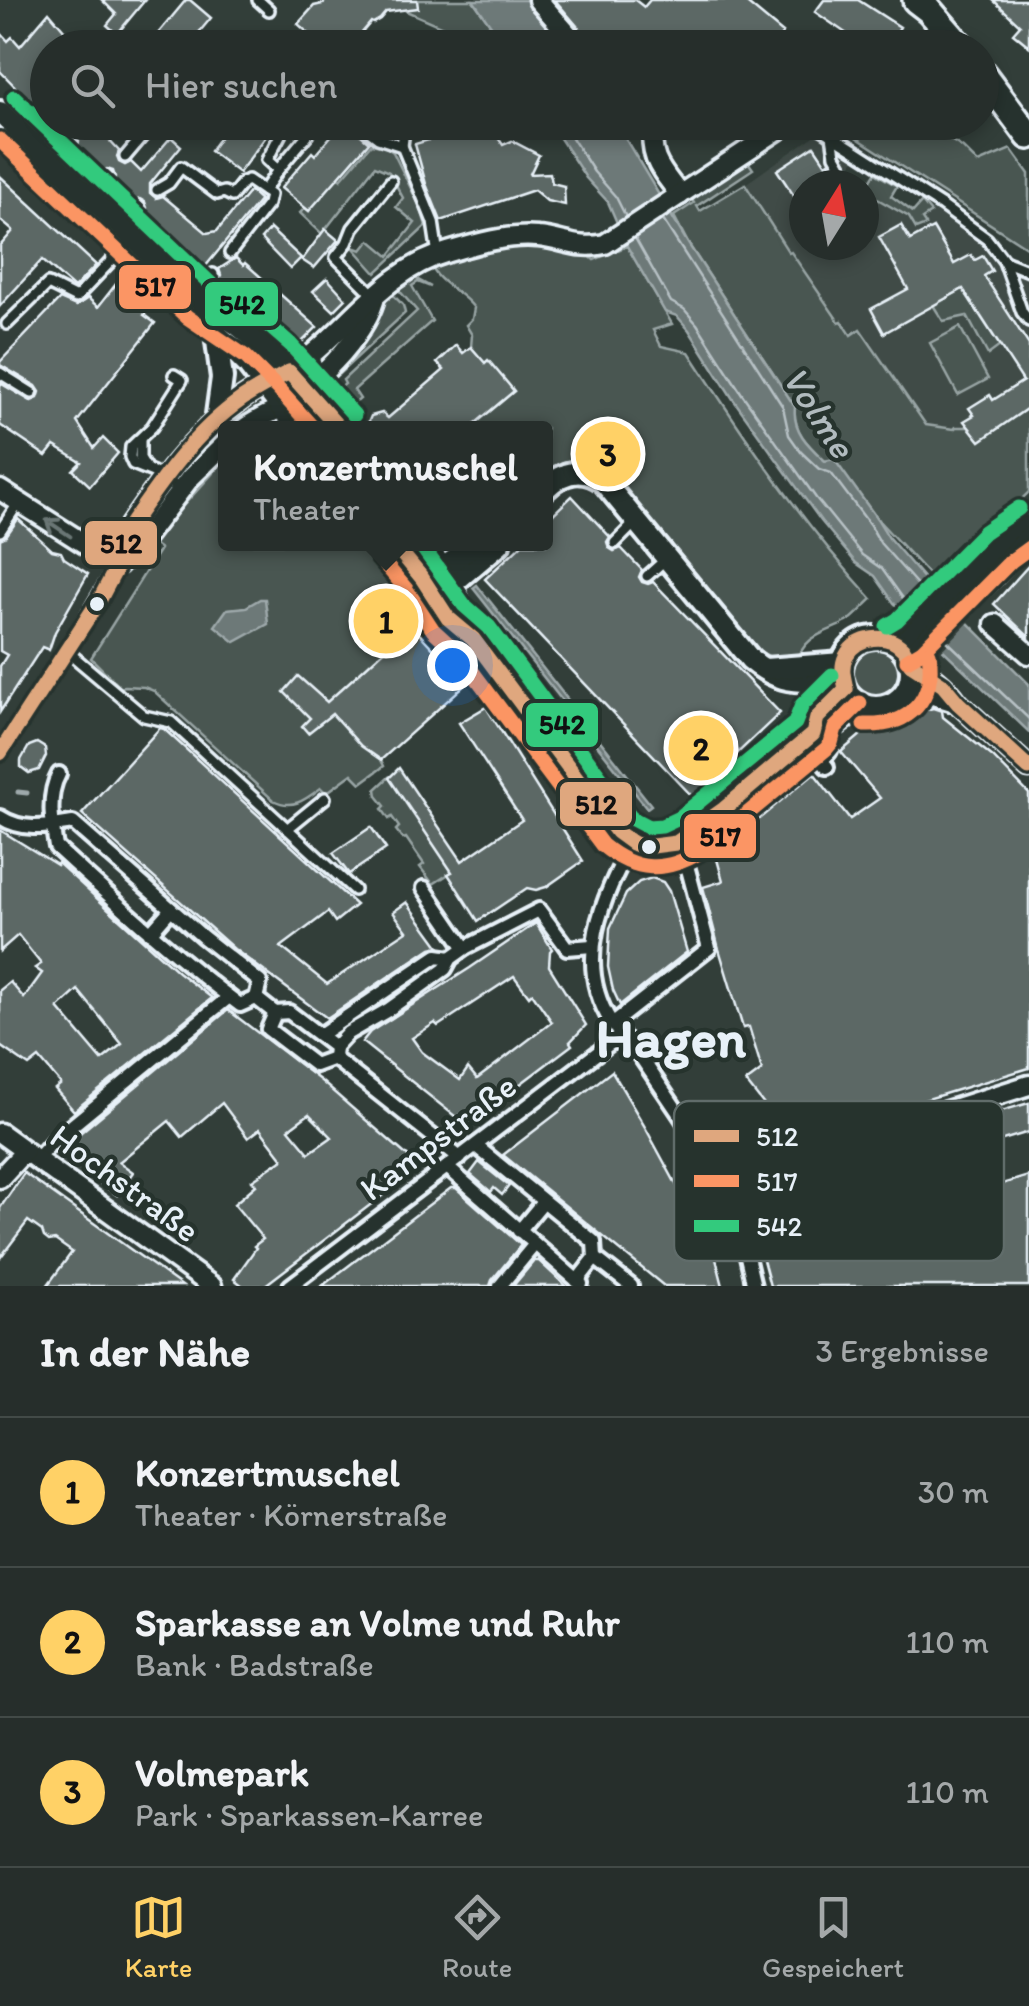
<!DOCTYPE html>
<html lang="de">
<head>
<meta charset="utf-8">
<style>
	body { margin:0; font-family:Itim,sans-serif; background:#2e3633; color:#f1f3f6 }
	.compass { position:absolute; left:789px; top:170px; width:90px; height:90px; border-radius:50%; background:#262e2b; box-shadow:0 5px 15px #0003; rotate:11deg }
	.you { position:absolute; left:452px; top:665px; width:35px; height:35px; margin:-25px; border:8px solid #fff; border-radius:50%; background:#1a73e8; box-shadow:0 0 0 15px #1a73e833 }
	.badge { display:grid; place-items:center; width:65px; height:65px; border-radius:50%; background:#ffd166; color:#111; font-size:32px; font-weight:700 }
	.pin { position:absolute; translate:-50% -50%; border:5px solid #fff; box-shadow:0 2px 10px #0006 }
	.popup { position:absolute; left:218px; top:421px; width:335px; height:130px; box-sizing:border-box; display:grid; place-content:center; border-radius:10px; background:#262e2b; filter:drop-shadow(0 2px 8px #0005); font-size:32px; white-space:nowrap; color:#a4a8a9 }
	.popup b { font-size:38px; color:#f1f3f6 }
	.popup::after { content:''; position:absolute; left:50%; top:100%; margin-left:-20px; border:20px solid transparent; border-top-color:#262e2b }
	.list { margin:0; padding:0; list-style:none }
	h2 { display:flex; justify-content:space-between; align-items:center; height:130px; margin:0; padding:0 40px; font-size:42px }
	h2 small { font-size:32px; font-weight:400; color:#a4a8a9 }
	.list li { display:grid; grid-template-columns:65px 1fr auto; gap:30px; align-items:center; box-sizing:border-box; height:150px; padding:0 40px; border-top:2px solid #424a47 }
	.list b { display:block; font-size:38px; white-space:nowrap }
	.list p { margin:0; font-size:32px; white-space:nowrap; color:#a4a8a9 }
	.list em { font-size:32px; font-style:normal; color:#a4a8a9 }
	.icon { flex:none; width:55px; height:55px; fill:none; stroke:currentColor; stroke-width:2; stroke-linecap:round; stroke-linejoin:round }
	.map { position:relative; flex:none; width:1029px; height:1286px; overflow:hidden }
	.search { position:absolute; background:#262e2b; box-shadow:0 5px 15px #0003; left:30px; right:30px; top:30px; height:110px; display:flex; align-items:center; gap:25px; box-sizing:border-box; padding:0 35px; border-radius:55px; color:#a4a8a9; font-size:38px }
	.sheet { height:580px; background:#262e2b }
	nav { display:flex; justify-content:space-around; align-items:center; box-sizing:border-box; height:140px; border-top:2px solid #424a47; background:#262e2b; font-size:28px; color:#a4a8a9 }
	nav a { display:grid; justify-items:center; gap:5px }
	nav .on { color:#ffd166 }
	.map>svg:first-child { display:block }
	.built { fill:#3f4b46; fill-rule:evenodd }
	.green { fill:#495651; stroke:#98a4a4; stroke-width:2.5 }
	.water { fill:#6d7978; stroke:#9ea9ab; stroke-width:2.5 }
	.pier { fill:#323e39 }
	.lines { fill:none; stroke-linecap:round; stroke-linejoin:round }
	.shore { stroke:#b7c1c5; stroke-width:2.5 }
	.stream { stroke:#9ea9ab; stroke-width:5 }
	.building { fill:#5c6865; stroke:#e8f1f8; stroke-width:2.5; fill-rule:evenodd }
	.service-casing { stroke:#e8f1f8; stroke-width:16 }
	.pedestrian-casing { stroke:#e8f1f8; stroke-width:20 }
	.minor-casing { stroke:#e8f1f8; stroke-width:25 }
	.tertiary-casing { stroke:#e8f1f8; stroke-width:28 }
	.primary-casing { stroke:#e8f1f8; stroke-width:32 }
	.service { stroke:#26332d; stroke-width:9 }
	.pedestrian { stroke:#26332d; stroke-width:12 }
	.minor { stroke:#26332d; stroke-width:18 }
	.tertiary { stroke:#26332d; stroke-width:20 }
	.primary { stroke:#26332d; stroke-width:25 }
	.bus-1-casing { stroke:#26332d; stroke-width:22 }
	.bus-2-casing { stroke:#26332d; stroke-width:22 }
	.bus-3-casing { stroke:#26332d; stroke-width:22 }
	.bus-1 { stroke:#dfa77e; stroke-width:15 }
	.bus-2 { stroke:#fb9564; stroke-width:15 }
	.bus-3 { stroke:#33ca7d; stroke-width:15 }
	.oneway { stroke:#6a7674 }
	.bus-dot { fill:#e8f1f8; stroke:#26332d; stroke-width:4 }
	.labels { text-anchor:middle; stroke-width:9; stroke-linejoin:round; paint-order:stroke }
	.street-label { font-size:35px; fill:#e8f1f8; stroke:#26332d }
	.water-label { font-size:38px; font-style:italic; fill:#b1bbbe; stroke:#26332d }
	.town-label { font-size:55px; font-weight:bold; fill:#e8f1f8; stroke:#26332d }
	.key { fill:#26332d; stroke:#606c6a; stroke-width:2.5 }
	.key-label { font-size:28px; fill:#e8f1f8 }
	.line-badge { stroke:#26332d; stroke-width:4 }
	.pale-badge-label { font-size:28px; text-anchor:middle; font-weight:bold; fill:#111 }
</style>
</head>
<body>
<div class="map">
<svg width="1029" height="1286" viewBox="0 0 1029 1286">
	<rect width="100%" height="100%" fill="#323e39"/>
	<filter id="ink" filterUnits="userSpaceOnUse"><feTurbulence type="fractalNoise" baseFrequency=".01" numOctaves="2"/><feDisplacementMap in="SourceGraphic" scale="20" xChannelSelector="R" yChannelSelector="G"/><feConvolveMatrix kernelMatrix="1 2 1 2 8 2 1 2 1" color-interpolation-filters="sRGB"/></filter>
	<g filter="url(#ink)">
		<path class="built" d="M817,134L855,159L849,169L870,182L867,186L921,218L942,206L999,256L1029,271V407L980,441L957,427L954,429L931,427L921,421L851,340L791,253L789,254L745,184ZM804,185H864V245H804Z"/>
		<g class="green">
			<polygon points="407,0 473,0 506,47 465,47 443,27 406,11"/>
			<polygon points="834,123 924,123 963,148 978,163 1011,149 1029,174 1029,249"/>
			<polygon points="371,144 386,147 393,152 421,209 426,226 376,273 353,247 362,250 370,240 389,256 415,223 396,207 403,198 389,172 375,166 322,234 300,213 305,208 309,211 334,173 341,179"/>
			<path d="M746,159L753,169L697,206L700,211L745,184L789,253L791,252L839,322L842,321L851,335L860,329L926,425L954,429L956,427H969L980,440L1029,407V492L954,565L940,572L933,579L878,520L834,460L825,461C809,446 792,431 795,407L689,245L674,216L694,203L690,197Z"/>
			<polygon points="875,173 897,186 891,196 913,212 922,202 931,213 922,219 926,225 916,229 909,217 867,193 869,188 867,186"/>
			<path d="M526,243L587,254L594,260L627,246L672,324L653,330L661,346L689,352C745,438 802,523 872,599C864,606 856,616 847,622C826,633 803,635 797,663L775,659L761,652L603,466C582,456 564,457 546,472V428H470L514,391L489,361L485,363L471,347L472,335L466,325L472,319L474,308C462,291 438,284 431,265L463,256Z"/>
			<polygon points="411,276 431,287 418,282 412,286 432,321 354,390 360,399 353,405 348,401 345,404 339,399 339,389 345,384 343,380 417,311 398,289"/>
			<polygon points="963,289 1000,346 988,355 967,316 943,321 933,305"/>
			<polygon points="392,294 403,305 405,313 339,374 333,368 382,304"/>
			<polygon points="960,327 988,379 958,395 930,343"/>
			<path d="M226,459V544H358L372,560L383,564L417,607L412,626L392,643L362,746L381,760L384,766L361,783L352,774L326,793L321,788C305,800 293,810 273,800L154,691L144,687L124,686L121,688L91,658L160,549L153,544L183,506Z"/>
			<circle cx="876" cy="672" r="23"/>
			<polygon points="389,777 452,872 433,884 420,867 424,864 406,838 403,839 396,830 399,827 392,817 389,819 382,809 385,806 377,796 376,789"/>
		</g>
		<g class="water">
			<polygon points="473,0 527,0 568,47 506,47"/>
			<path d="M550,123H616L689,245L795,407C792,431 809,446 825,461L834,459L878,520L889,538L926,581L1029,684V732L894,603L875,576L856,563L821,521L733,399L689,330L677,316L665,312L627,246L608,202L586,178Z"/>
			<polygon points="477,585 651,805 647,808 473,588"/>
			<polygon points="260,599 265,599 268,624 235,642 215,626 227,609 246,607"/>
		</g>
		<polygon class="pier" points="932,579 972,619 939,653 898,614"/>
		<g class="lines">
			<g class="shore">
				<polyline points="562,122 594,172 616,197 626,217"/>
				<polyline points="663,220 783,407 789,435 801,452 819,469 831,473 870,525 881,544 929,598"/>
				<polyline points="635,238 671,302 684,309 697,324 742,394 816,498 862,555 882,569 902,597 916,611"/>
				<polyline points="945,639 1029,719"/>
			</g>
			<polyline class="stream" points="18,792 27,793"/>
		</g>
		<g class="building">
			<polygon points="102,0 145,0 117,34 107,25 116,14"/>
			<polygon points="186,0 190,0 211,18 186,48 146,48"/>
			<polygon points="326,0 417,0 418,8 386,12 380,19 373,23 371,22 349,48 325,48 298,24 314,6 323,4"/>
			<polygon points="555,0 635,0 644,7 650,0 743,0 783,33 771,48 669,48 660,39 653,48 596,48"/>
			<polygon points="824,0 858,0 900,27 893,38 908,48 847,48 853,38 815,12"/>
			<polygon points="993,0 1029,0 1029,46 1013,33 1020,25"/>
			<polygon points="49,12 65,31 50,48 48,48 48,120 0,71 0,32 8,41 12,37 20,46"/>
			<polygon points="50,122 92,122 119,151 117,157 119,162 125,165 131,162 141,172 171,137 181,146 150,184 150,193 156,198 163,196 207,233 217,231 250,191 260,200 205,267 145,212 147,208 145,202 140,199 134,201 113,182 115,177 113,171 107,169 101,171 77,148 79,142 77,136 71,134 65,136"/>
			<polygon points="231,122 272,122 264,133 267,135 239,173 210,151"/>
			<polygon points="343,122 346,122 369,142 309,211 281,188 312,152 315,155"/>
			<polygon points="454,122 487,122 503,145 512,141 539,155 530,174 550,173 552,183 564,186 565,205 547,201 534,190 441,221 426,184 415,144 459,131"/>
			<polygon points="814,146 826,164 829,162 843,185 804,185 804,211 777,170"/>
			<polygon points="0,176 96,265 74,288 42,260 0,306 0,246 13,231 0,220"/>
			<polygon points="901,225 910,240 933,228 954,264 971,255 975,260 983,256 992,271 984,276 1029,345 1029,407 980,441 964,421 974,415 969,408 990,395 993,400 1023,381 963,289 884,333 871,309 908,289 879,237"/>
			<polygon points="270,229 301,258 290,269 261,239"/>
			<polygon points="325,229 338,240 314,268 302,260"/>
			<polygon points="236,258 243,265 245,263 317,327 293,351 219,279 221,275 219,269"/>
			<polygon points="127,270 148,287 145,291 155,299 144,315 155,323 77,422 94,448 103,438 118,453 90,486 73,470 81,462 54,446 46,456 0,425 0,383 31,401 38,398 40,392 36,386 0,365 0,362 60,299 76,306 88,298 98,307"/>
			<polygon points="327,278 346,299 334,311 313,291"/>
			<polygon points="456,345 463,353 471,347 485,363 488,360 514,391 470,428 366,428 371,416 382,413 388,418 444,370 437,363"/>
			<polygon points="572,496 610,537 607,542 609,548 614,551 621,548 642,570 639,577 642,582 648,584 653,582 780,713 692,796 485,579 522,544 546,544 546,521"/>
			<polygon points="18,519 52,550 61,552 64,558 88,574 55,632 49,650 42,647 0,712 0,666 7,655 0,651 0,539 6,536"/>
			<polygon points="1029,565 1029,637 994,604"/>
			<polygon points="363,601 380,602 386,610 410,628 412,626 466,684 381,760 361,746 332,714 308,733 302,726 310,718 284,692 298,676 327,702 392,643 377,632 379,630 368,617"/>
			<polygon points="486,707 583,861 546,887 536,890 527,888 478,921 448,874 452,872 389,778 399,768 462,861 522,820 459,723"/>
			<polygon points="933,708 942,711 943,717 993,757 1029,794 1029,1068 892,1110 794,1137 793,1134 779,1138 776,1130 774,1131 768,1110 746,1082 762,1070 749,1027 743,1028 719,949 703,887 723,881 717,859 746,830 747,825 754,823 814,773 850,819 880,798 841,752 862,734 859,729"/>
			<polygon points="160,728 164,729 356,905 335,922 328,912 281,947 327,984 407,931 393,912 407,902 439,946 431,948 327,1018 234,949 82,814"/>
			<polygon points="37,743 45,748 46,756 39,770 29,773 21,767 21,760 29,746"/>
			<polygon points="371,827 386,849 349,874 333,853"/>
			<path d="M0,830L57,865L58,863L178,972L212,998L74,1111L55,1089L61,1084L39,1058L29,1066L0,1046V990L10,982L24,998L42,973L35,968L41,964L18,935L0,951ZM78,990L122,1044L102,1060L58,1008Z"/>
			<polygon points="652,878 663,882 669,891 687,952 620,1005 613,990 608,967 610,928 626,894 639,882"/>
			<path d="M536,923L552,949L550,951L549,966L586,1025L570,1042L572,1045L466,1125L362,1042L370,1032L470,968ZM514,976L529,996L532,993L552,1022L477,1079L468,1068L460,1080L422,1052L412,1038L435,1023L438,1026Z"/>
			<path d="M228,1010L321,1081L420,1167L264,1286H243L234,1279L256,1248L254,1246L263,1239L234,1204L256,1185L252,1180L283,1159L260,1129L248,1138L222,1103L182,1137L169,1121L119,1162L133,1172L117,1195L57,1152ZM309,1114L332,1137L309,1153L289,1129Z"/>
			<polygon points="612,1071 645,1127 688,1206 701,1200 723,1286 664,1286 503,1155"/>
			<polygon points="1029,1103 1029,1132 933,1161 934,1164 914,1170 921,1196 927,1194 930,1205 1029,1176 1029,1286 770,1286 743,1185"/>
			<polygon points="479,1162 509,1186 502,1195 494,1188 491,1192 470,1174"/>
			<polygon points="24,1173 116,1239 182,1286 47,1286 72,1252 55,1240 49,1241 44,1237 42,1231 28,1221 0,1258 0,1208"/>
			<polygon points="451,1188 456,1188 521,1245 492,1280 490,1286 322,1286"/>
			<polygon points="534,1261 539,1261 566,1286 513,1286"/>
		</g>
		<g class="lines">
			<defs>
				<g id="service">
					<polyline points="258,0 269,10"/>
					<polyline points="437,48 444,40"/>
					<path d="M160,122C170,130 180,132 189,122"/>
					<polyline points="357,122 378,138 402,146 433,222 438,255"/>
					<polyline points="811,122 942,206 987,239 1004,261 1022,312 1029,321"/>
					<polyline points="832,135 835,155 852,185"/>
					<polyline points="402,146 405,122"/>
					<polyline points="125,157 147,131 137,122"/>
					<polyline points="56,161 71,142"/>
					<polyline points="278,170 267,160 287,122"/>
					<polyline points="157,190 169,183 181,167 217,194 224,192 232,196 243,182 248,180 264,191"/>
					<polyline points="91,198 107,177"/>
					<polyline points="123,225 139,207"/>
					<polyline points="230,253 268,204 270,195 264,191 278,170 318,122"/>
					<polyline points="1004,261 1029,271"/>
					<polyline points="196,293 213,274"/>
					<polyline points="375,296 336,257 347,243 353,228 391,181"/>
					<polyline points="7,324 48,284 76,298 133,238"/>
					<polyline points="0,373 32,393"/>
					<polyline points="174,375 182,380 152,427 131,447 130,457 133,464 153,472 181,489"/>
					<polyline points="140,439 140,458 146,468"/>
					<polyline points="0,531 19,502"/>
					<polyline points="615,543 636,522"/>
					<polyline points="647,576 666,559"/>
					<polyline points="67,651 144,716 171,722 354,890"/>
					<polyline points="287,829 325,798"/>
				</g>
				<g id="pedestrian">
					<polyline points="505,682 617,832 632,843 645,847 665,846 676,843 690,835 724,809 813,734 830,751 822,761 827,767"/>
					<polyline points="0,753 75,638 118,565"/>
					<path d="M0,817C23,832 47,827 73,823L203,937L260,982L256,998L240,1005C175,957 116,902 56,847C52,824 47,795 59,774"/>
					<path d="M632,843C602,899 573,962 611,1022C619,1035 632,1044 640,1056C667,1096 695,1136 720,1177C739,1209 745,1251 754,1286"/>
					<polyline points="424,888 465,948"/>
					<polyline points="150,933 171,909"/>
					<polyline points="256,998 275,1013 289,1012 335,1047 334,1058 460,1158"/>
					<polyline points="275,1013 268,1029 315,1065 334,1058"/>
					<polyline points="612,1024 709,948 685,858 676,843"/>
					<polyline points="320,1035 437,956 451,958"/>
					<polyline points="335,1047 348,1033 388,1010 445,969 451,958 465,948 539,910 567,948 592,946"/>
					<polyline points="476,1146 594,1242 595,1258 577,1281"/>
					<polyline points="37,1159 52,1142 229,997"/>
					<polyline points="447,1167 581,1284"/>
					<path d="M720,1177C748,1159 766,1163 796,1156C835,1147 873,1134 912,1122"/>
					<polyline points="519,1231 543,1202"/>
					<polyline points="595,1258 631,1286"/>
					<polyline points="290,1286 621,1035"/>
					<polyline points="500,1286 535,1244"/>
				</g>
				<g id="minor">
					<polyline points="538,0 580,48"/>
					<path d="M653,122C649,159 659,167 680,195"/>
					<path d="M245,428C256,420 268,415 280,408C313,387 362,340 374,301"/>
					<polyline points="0,490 118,565"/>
					<path d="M118,565L121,541L125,533C157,485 193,436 239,401C262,384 288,374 310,356C355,319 390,268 448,252C475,244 509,234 538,237C563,239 577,250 605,244L790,122"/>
					<polyline points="118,565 136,549 190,478 226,443"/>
					<polyline points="995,624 1029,654"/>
					<path d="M473,639C450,626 442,610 429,587L433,578L443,568L470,623L473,639L505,682"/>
					<path d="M911,664C931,674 945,684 958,703L1029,768"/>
					<polyline points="846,689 817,718 813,734 828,732 865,705"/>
					<polyline points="905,691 920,691 958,703"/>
					<polyline points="912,1122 1029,1085"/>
					<polyline points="0,1133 212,1286"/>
					<polyline points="0,1178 25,1151"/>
				</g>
				<g id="tertiary">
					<path d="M0,112L201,302C258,332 298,380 339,428"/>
					<polyline points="201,302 215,332 248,365 297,428"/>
					<polyline points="216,422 222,378 216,334"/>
					<path d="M546,488C563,471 583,466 604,482L750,659C786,689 802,678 843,683"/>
					<polyline points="394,544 429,587 452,584 499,544"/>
					<polyline points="424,544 443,568 476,544"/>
					<circle cx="876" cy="672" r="35"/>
					<polyline points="897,643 909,636 998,546 1015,533 1029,525"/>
					<polyline points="909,656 992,576 1029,537"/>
					<polyline points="766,669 842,663"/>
				</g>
				<g id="primary">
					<polyline points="916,0 929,10 962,48"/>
					<polyline points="982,73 1029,136"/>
				</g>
			</defs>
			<use href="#service" class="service-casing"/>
			<use href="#pedestrian" class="pedestrian-casing"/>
			<use href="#minor" class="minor-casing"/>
			<use href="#tertiary" class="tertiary-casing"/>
			<use href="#primary" class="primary-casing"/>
			<use href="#service" class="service"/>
			<use href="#pedestrian" class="pedestrian"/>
			<use href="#minor" class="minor"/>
			<use href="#tertiary" class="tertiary"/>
			<use href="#primary" class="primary"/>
			<defs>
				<g id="bus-1">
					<polyline points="289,372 339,428"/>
					<polyline points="394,544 422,578 448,618 473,639 617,832 632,843 645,847 676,843 724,809 813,734 817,718 846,689"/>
					<polyline points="911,664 943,685 958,703 1029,768"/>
					<path d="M846,689C844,678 840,667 846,656C856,636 888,632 903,649C907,653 908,659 911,664"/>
					<path d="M0,753L100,599L118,565L121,541L125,533C158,485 193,433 242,399C257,389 273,381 289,372"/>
				</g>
				<g id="bus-2">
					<polyline points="0,140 187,317 246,357 278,389 313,428"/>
					<path d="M379,557L406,589L433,630L459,654L602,845C636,873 665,873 702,851L826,749L831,743L835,728L860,703"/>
					<polyline points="907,660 922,651 1011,561 1029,548"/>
					<path d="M864,725C910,727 936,699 929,653"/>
				</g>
				<g id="bus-3">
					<polyline points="14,97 213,286 252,311 290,344 354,415"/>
					<polyline points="420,544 464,605 489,627 631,818 648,827 662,826 679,818 795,723 802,705 832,675"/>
					<polyline points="887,626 897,620 984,532 1019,508"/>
				</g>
			</defs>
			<use href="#bus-1" class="bus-1-casing"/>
			<use href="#bus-2" class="bus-2-casing"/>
			<use href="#bus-3" class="bus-3-casing"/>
			<use href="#bus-1" class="bus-1"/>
			<use href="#bus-2" class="bus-2"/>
			<use href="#bus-3" class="bus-3"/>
		</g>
		<defs><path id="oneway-shaft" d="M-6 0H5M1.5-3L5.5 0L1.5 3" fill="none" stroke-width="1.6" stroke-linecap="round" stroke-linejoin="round" transform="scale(2.5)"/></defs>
		<use class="oneway" href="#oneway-shaft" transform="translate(58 528) rotate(-146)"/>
	</g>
	<g class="bus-dot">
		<circle cx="97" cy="604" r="9"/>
		<circle cx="649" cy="847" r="9"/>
	</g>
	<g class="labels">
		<g class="street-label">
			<text transform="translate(438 1137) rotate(-37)" y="12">Kampstraße</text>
			<text transform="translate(125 1183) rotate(36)" y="12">Hochstraße</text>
		</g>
		<g class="water-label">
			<text transform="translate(819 412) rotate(57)" y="13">Volme</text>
		</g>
		<g class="town-label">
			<text x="671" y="1057">Hagen</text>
		</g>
	</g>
	<rect x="674" y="1101" width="330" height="160" rx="15" class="key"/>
	<rect x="694" y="1130" width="45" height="12" fill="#dfa77e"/>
	<rect x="694" y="1175" width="45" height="12" fill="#fb9564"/>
	<rect x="694" y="1220" width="45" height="12" fill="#33ca7d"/>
	<g class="key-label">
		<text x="756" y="1146">512</text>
		<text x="756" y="1191">517</text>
		<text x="756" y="1236">542</text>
	</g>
	<g class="line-badge">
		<rect x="117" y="263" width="76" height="48" rx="10" fill="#fb9564"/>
		<rect x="203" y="280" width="77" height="48" rx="10" fill="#33ca7d"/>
		<rect x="83" y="519" width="76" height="48" rx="10" fill="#dfa77e"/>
		<rect x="524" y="701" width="76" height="48" rx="10" fill="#33ca7d"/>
		<rect x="558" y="780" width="76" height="48" rx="10" fill="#dfa77e"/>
		<rect x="682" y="812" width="76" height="48" rx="10" fill="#fb9564"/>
	</g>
	<g class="pale-badge-label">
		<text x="155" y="296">517</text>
		<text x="242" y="314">542</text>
		<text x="121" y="553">512</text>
		<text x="562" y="734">542</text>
		<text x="596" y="814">512</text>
		<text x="720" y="846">517</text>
	</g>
</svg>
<svg class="compass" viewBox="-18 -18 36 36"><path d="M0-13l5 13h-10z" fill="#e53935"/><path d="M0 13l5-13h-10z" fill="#a4a8a9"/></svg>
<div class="you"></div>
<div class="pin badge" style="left:386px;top:621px">1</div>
<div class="popup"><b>Konzertmuschel</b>Theater</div>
<div class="pin badge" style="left:701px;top:748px">2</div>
<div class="pin badge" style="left:608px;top:454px">3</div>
<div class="search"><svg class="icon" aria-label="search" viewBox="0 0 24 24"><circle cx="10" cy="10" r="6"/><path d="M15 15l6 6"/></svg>Hier suchen</div>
</div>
<section class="sheet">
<h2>In der Nähe<small>3 Ergebnisse</small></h2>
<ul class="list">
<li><span class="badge">1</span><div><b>Konzertmuschel</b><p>Theater · Körnerstraße</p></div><em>30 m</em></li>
<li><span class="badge">2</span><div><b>Sparkasse an Volme und Ruhr</b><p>Bank · Badstraße</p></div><em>110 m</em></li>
<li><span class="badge">3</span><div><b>Volmepark</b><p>Park · Sparkassen-Karree</p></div><em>110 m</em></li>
</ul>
</section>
<nav>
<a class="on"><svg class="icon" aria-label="map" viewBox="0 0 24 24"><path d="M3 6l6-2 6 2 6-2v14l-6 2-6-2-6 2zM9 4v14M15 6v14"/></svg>Karte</a>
<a><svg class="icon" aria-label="directions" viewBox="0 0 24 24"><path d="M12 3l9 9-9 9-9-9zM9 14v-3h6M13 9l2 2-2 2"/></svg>Route</a>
<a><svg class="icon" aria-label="saved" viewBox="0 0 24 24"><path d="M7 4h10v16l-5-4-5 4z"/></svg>Gespeichert</a>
</nav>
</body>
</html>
